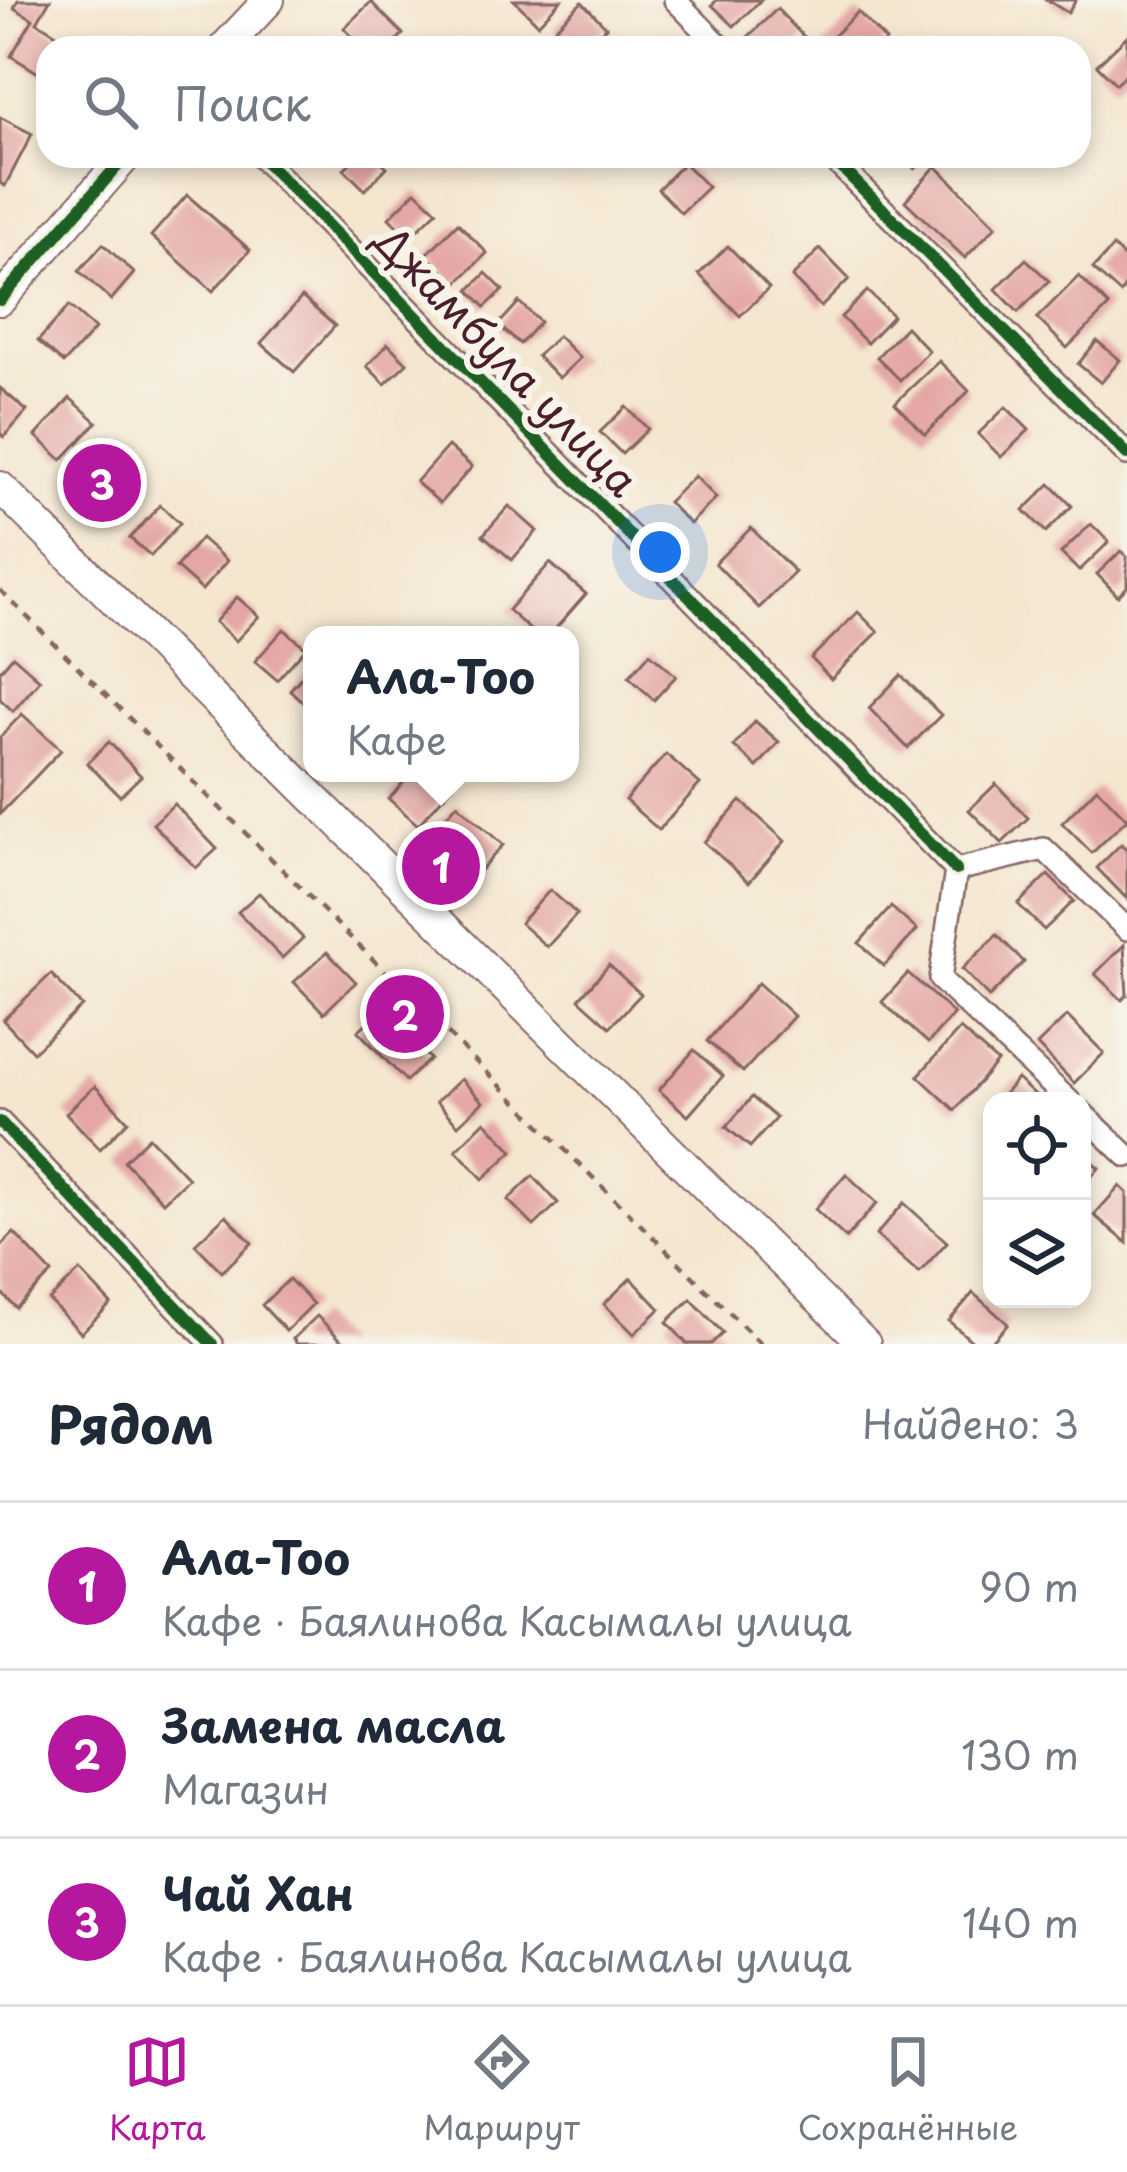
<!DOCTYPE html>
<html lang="ru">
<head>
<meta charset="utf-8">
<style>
	body { margin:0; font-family:"Playpen Sans",sans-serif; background:#f2f2f3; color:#1f2937 }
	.controls { position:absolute; right:36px; bottom:36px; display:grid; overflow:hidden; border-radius:24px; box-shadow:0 6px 18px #0003 }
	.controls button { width:108px; height:108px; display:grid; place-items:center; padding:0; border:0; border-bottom:3px solid #e0e1e3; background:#fff; color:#1f2937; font:60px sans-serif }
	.you { position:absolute; left:660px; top:552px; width:42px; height:42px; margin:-30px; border:9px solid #fff; border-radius:50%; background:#1a73e8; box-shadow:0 0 0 18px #1a73e833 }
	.badge { display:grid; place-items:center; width:78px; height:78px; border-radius:50%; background:#b5179e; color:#fff; font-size:39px; font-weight:700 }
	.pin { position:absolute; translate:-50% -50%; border:6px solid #fff; box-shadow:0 3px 12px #0006 }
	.popup { position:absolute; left:303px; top:626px; width:276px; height:156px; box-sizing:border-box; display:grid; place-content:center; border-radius:24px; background:#fff; filter:drop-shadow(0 3px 9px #0005); font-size:39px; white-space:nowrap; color:#747a83 }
	.popup b { font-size:45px; color:#1f2937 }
	.popup::after { content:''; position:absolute; left:50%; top:100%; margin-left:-24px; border:24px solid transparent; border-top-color:#fff }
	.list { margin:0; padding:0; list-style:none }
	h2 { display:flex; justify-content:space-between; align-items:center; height:156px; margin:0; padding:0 48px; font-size:51px }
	h2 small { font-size:39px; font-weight:400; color:#747a83 }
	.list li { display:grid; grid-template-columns:78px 1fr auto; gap:36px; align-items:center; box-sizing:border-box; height:168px; padding:0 48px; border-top:3px solid #e0e1e3 }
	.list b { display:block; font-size:45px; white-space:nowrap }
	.list p { margin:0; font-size:39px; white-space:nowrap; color:#747a83 }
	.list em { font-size:39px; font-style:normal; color:#747a83 }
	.icon { flex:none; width:66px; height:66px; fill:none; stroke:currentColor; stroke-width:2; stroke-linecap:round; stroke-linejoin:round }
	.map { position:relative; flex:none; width:1127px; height:1344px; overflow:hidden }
	.search { position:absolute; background:#fff; box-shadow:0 6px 18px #0003; left:36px; right:36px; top:36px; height:132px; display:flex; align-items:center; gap:30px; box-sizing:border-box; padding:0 42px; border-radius:36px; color:#747a83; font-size:45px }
	.sheet { height:660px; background:#fff }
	nav { display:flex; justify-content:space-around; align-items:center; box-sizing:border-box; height:168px; border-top:3px solid #e0e1e3; background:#fff; font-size:33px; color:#747a83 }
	nav a { display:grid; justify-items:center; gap:6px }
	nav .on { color:#b5179e }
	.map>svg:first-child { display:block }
	.building { fill:#e4a7a5 }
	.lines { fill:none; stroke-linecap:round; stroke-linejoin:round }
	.street-casing { stroke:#866564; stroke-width:26 }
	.secondary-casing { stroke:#866564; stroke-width:34 }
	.path { stroke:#866564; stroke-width:4.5; stroke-dasharray:9 9; stroke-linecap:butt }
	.street { stroke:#fff; stroke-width:21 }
	.secondary { stroke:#fff; stroke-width:30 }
	.cycleway-casing { stroke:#f7f3e8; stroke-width:20 }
	.cycleway { stroke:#1b5e20; stroke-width:12 }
	.labels { text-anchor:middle; stroke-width:12; stroke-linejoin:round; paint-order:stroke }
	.street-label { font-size:42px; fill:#4a1f2b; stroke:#f7f3e8 }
</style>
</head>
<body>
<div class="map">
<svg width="1127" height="1344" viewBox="0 0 1127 1344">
	<rect width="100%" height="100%" fill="#f7f3e8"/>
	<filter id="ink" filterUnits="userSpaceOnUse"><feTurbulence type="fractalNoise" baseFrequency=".00833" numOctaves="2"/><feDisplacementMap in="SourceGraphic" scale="24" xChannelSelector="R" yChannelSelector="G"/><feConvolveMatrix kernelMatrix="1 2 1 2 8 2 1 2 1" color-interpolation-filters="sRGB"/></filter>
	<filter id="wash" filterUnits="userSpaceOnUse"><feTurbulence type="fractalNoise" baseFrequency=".004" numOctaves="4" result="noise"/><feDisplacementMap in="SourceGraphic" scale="48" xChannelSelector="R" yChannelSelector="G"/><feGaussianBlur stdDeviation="2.7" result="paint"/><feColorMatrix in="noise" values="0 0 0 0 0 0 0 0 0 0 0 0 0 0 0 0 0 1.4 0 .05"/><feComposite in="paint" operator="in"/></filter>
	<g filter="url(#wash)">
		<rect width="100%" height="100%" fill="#f4e6cf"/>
		<g id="blocks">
			<g class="building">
				<polygon points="18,0 50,0 37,22 79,48 48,48 48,79 11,56 33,19 14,8"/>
				<polygon points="514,0 561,0 538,24"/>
				<polygon points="717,0 761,0 734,26 712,5"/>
				<polygon points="1047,0 1076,0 1068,13"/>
				<polygon points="371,2 403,34 389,48 363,48 344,28"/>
				<polygon points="582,2 606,27 585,48 572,48 554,29"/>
				<polygon points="777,9 805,38 795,48 759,48 748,37"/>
				<polygon points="858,12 886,41 878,48 821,48"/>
				<polygon points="1127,36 1127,73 1116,84 1097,65"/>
				<polygon points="0,117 32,134 5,186 0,183"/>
				<polygon points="357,156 375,156 387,167 365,190 344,169"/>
				<polygon points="903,156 928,156 915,169"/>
				<polygon points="684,163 708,187 681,213 658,189"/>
				<polygon points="936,166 996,226 965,258 905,201"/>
				<polygon points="416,191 437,211 409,238 389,218"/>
				<polygon points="187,195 250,250 213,291 151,236"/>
				<polygon points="458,223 487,253 456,284 426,255"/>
				<polygon points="103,244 134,273 111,300 79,271"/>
				<polygon points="728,246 769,288 740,316 699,274"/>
				<polygon points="1113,247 1127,260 1127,284 1120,293 1093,269"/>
				<polygon points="820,249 849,279 821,307 792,277"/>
				<polygon points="1026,259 1049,281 1018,312 996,289"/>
				<polygon points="486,273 503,290 485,307 469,290"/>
				<polygon points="1079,276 1109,306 1067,348 1037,318"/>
				<polygon points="867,291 893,316 867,343 841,317"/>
				<polygon points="302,297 335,326 294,372 261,343"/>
				<polygon points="519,302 540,322 520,344 498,325"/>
				<polygon points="69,306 95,329 64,363 38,341"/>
				<polygon points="906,327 929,351 900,380 877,357"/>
				<polygon points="558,336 580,358 559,378 537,356"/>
				<polygon points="1097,341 1120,360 1101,383 1078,364"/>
				<polygon points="388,344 407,363 385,384 367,366"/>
				<polygon points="939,361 969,391 925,434 895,403"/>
				<polygon points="0,388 27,411 4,437 0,433"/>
				<polygon points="70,398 97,422 62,460 36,436"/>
				<polygon points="626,407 648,429 622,454 600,432"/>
				<polygon points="1006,407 1029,430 1001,457 978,434"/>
				<polygon points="448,446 472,467 440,503 416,482"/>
				<polygon points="103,460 125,480 101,507 79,487"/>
				<polygon points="695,476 716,498 690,524 668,502"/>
				<polygon points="1050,484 1072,506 1046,532 1024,510"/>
				<polygon points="160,505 180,523 151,556 130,538"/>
				<polygon points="509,506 537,531 512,560 483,535"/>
				<polygon points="1091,524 1109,542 1079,571 1061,553"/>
				<polygon points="751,528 795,572 759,608 715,563"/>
				<polygon points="201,538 227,561 202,590 176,567"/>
				<polygon points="1121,551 1127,557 1127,587 1118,596 1097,574"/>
				<polygon points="550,563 586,594 550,635 536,635 508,610"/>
				<polygon points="237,597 259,616 236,641 215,622"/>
				<polygon points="858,612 878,632 831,679 811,658"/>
				<polygon points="284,629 306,648 277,680 255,661"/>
				<polygon points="650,653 676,676 654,700 629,677"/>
				<polygon points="13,656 40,680 13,711 0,699 0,671"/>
				<polygon points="312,665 312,710 290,690"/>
				<polygon points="901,675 941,715 908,748 869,708"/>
				<polygon points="22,714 61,750 0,814 0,737"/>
				<polygon points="755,721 779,742 757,767 734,746"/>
				<polygon points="109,742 141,776 120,796 87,763"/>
				<polygon points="666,754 700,784 659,830 625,800"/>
				<polygon points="411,773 438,773 453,786 418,825 389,799"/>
				<polygon points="996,784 1028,818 1002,843 969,810"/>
				<polygon points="1097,788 1127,819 1092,853 1062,823"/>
				<polygon points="741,801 785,841 749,882 704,842"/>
				<polygon points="174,804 217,849 196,868 153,824"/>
				<polygon points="457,804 503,845 475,876 429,835"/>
				<polygon points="1121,844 1127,850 1127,899 1097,868"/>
				<polygon points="1048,875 1074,901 1044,930 1018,904"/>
				<polygon points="550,890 577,914 547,947 520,923"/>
				<polygon points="259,893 303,938 282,958 238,912"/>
				<polygon points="891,907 917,930 884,966 859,943"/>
				<polygon points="997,935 1024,962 989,997 962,969"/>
				<polygon points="1124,945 1127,995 1122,1000 1095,974"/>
				<polygon points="327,952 356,982 324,1013 294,982"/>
				<polygon points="609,965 641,994 610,1027 579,999"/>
				<polygon points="908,973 954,1014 928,1043 882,1002"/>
				<polygon points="51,974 82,1006 33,1052 3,1020"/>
				<polygon points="758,983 794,1016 743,1072 707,1041"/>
				<polygon points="383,1008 430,1059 406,1081 358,1031"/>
				<polygon points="1067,1016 1104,1053 1074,1083 1037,1045"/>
				<polygon points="960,1029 997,1062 955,1110 918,1076"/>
				<polygon points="694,1050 723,1076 688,1116 659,1090"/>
				<polygon points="461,1079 483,1102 458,1125 436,1102"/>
				<polygon points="1017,1079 1041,1101 998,1101"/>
				<polygon points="95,1086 128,1121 100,1149 66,1113"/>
				<polygon points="752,1097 776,1118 750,1147 726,1127"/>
				<polygon points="485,1121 513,1151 483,1179 456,1150"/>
				<polygon points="149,1137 188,1178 163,1202 124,1161"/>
				<polygon points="1082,1153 1099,1168 1082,1187"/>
				<polygon points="846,1174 877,1203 846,1238 815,1209"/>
				<polygon points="533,1176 558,1203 534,1226 508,1200"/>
				<polygon points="1120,1186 1127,1193 1127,1243 1094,1215"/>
				<polygon points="904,1203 947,1242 919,1273 876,1235"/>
				<polygon points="226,1215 252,1243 222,1272 195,1244"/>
				<polygon points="14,1233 52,1273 16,1308 0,1291 0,1247"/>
				<polygon points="80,1271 111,1304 81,1333 49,1300"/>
				<polygon points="631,1278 660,1309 634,1334 604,1304"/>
				<polygon points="289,1279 313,1304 286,1331 262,1305"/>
				<polygon points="973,1293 1008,1324 990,1344 975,1344 949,1321"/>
				<polygon points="691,1299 723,1333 711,1344 687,1344 667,1322"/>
				<polygon points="317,1316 345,1344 297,1344 293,1339"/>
			</g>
		</g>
	</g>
	<g filter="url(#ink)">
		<use href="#blocks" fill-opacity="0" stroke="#866564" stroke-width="3"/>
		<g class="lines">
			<defs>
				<g id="street">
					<polyline points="675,0 722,48"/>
					<polyline points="260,156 956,870"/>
					<polyline points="830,156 1127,454"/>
					<polyline points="956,870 940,979 1069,1101"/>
					<polyline points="956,870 1044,849 1127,929"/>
					<polyline points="1082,1113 1127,1156"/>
					<polyline points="0,1122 212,1344"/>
				</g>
				<g id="secondary">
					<polyline points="224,48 269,0"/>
					<polyline points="0,300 126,156"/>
					<polyline points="0,487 865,1344"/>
				</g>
			</defs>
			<use href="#street" class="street-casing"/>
			<use href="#secondary" class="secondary-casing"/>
			<polyline class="path" points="0,590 761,1344"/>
			<use href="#street" class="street"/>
			<use href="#secondary" class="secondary"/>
			<defs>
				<g id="cycleway">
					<polyline points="260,156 956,870"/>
					<polyline points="830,156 1127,454"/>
					<polyline points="0,300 126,156"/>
					<polyline points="0,1122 212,1344"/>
				</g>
			</defs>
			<use href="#cycleway" class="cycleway-casing"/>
			<use href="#cycleway" class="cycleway"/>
		</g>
	</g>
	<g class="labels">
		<g class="street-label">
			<text transform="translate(506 361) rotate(46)" y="15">Джамбула улица</text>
		</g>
	</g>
</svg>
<div class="controls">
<button><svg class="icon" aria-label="locate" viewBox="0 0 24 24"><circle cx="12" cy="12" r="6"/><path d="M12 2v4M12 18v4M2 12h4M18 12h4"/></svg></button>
<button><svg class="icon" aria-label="layers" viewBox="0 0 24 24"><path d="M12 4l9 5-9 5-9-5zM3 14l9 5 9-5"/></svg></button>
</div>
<div class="you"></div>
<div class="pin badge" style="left:441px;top:866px">1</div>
<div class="popup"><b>Ала-Тоо</b>Кафе</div>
<div class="pin badge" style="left:405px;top:1014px">2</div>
<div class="pin badge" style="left:102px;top:483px">3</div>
<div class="search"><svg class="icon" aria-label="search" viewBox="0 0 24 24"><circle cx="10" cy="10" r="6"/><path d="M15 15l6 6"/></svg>Поиск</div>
</div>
<section class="sheet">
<h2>Рядом<small>Найдено: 3</small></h2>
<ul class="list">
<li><span class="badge">1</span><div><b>Ала-Тоо</b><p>Кафе · Баялинова Касымалы улица</p></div><em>90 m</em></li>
<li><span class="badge">2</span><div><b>Замена масла</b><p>Магазин</p></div><em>130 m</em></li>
<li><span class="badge">3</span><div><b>Чай Хан</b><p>Кафе · Баялинова Касымалы улица</p></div><em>140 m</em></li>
</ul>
</section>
<nav>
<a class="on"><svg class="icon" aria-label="map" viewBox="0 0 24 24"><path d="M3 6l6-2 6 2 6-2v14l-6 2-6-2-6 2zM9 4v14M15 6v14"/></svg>Карта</a>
<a><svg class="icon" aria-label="directions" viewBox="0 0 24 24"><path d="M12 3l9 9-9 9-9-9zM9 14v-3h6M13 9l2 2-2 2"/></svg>Маршрут</a>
<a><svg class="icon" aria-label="saved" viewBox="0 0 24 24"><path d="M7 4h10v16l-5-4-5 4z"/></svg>Сохранённые</a>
</nav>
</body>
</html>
